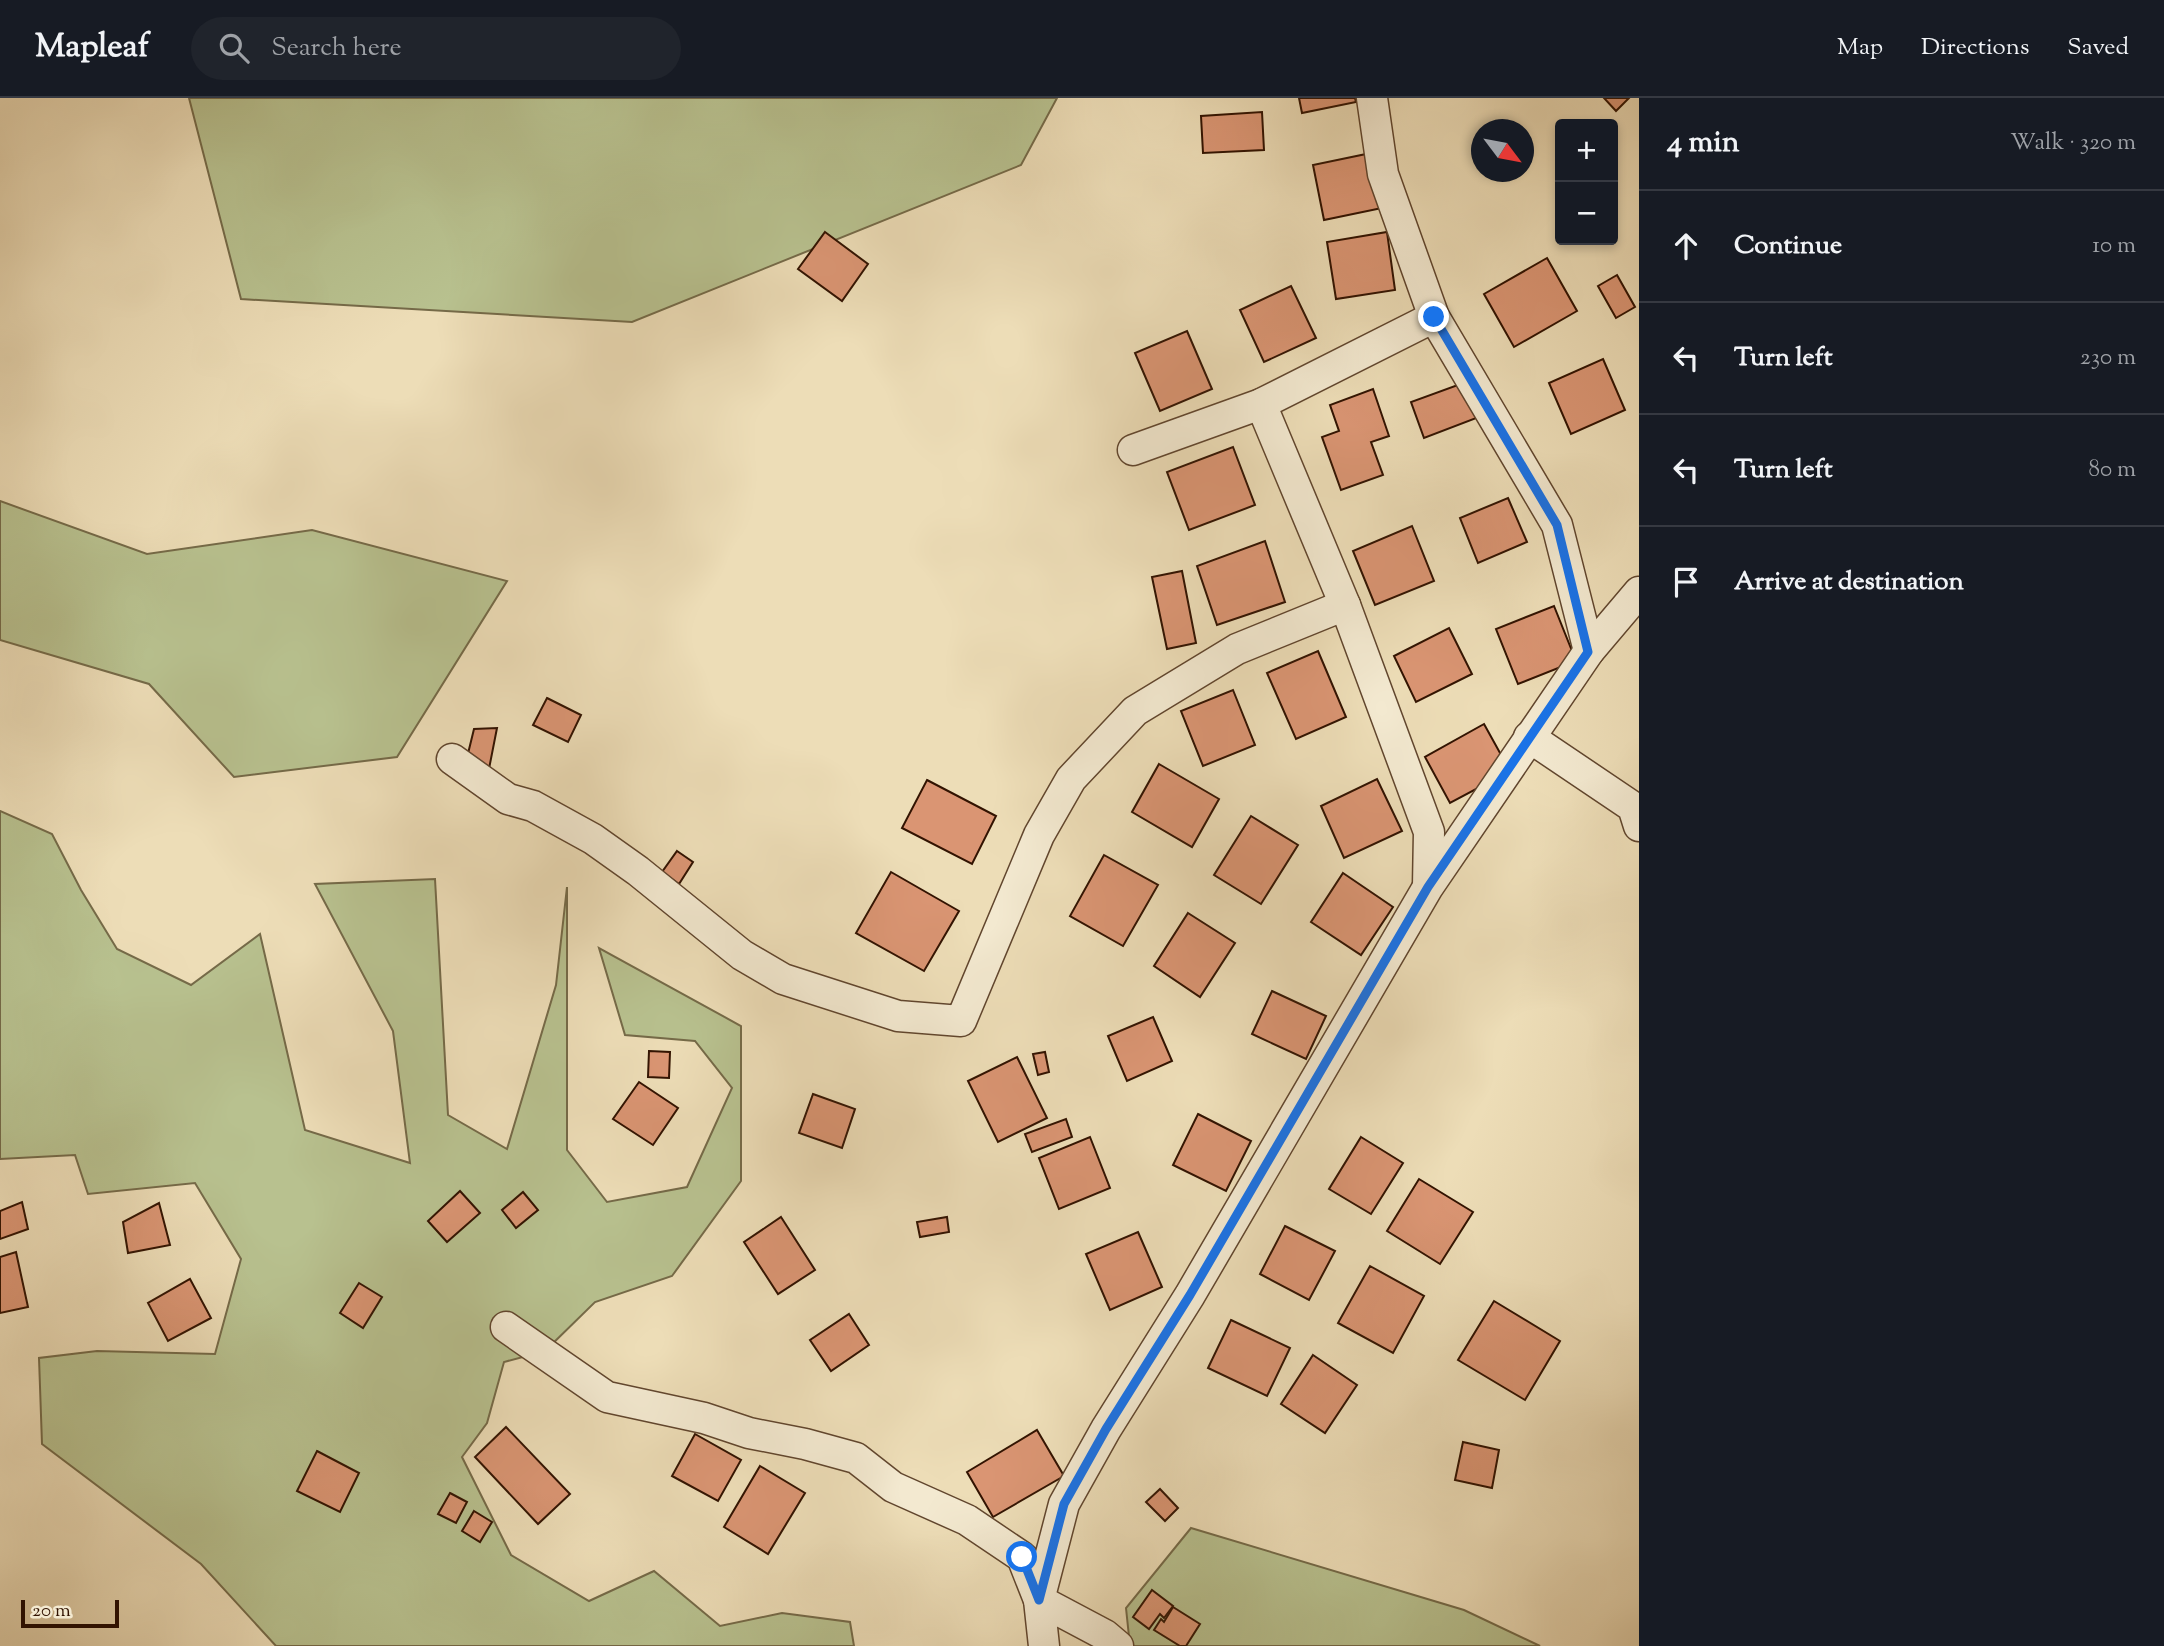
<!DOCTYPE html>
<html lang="en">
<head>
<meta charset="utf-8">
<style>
  body { margin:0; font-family:"Sorts Mill Goudy",serif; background:#20242c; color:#f1f3f6 }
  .controls { position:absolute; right:21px; top:21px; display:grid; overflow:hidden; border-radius:7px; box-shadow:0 4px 10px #0003 }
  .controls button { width:63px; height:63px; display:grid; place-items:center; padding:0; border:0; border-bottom:2px solid #363941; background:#171b24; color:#f1f3f6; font:35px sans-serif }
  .compass { position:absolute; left:1471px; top:21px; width:63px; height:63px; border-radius:50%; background:#171b24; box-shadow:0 4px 10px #0003; rotate:122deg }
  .scale { position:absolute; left:21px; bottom:18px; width:98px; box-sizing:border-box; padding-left:7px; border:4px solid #321301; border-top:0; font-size:19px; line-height:24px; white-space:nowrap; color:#321301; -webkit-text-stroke:5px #f3e9d0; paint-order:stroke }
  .stop { position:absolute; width:21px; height:21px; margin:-16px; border:5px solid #1a73e8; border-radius:50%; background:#fff }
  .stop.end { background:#1a73e8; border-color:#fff; box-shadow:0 2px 7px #0008 }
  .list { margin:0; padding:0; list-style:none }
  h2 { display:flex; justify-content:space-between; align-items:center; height:91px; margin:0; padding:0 28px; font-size:30px }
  h2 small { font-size:23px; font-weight:400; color:#9ea1a6 }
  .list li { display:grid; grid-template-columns:46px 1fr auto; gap:21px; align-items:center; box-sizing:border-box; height:112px; padding:0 28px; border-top:2px solid #363941 }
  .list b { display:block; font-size:26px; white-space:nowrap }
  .list em { font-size:23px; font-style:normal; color:#9ea1a6 }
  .icon { flex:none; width:38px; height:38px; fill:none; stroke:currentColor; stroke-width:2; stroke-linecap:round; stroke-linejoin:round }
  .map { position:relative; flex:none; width:1639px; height:1548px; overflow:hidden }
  header { display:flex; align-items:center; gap:42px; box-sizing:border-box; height:98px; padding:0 35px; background:#171b24; border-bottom:2px solid #363941 }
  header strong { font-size:33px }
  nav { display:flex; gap:38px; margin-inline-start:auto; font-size:24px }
  .search { width:490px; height:63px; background:#20242c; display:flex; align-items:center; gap:18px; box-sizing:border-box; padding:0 24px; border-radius:38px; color:#9ea1a6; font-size:26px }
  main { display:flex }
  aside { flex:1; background:#171b24 }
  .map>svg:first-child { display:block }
  .green { fill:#b8c18f; stroke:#756a48; stroke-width:2 }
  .building { fill:#da9573; stroke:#321301; stroke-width:2 }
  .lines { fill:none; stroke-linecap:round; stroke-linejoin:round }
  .street-casing { stroke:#61462e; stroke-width:33 }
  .street { stroke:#f3e9d0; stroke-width:30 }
  .route { stroke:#1a73e8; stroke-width:9 }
</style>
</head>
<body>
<header>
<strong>Mapleaf</strong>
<div class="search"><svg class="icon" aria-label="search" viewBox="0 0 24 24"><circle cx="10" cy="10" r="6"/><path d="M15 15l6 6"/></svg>Search here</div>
<nav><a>Map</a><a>Directions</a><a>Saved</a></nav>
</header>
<main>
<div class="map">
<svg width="1639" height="1548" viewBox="0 0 1639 1548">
  <rect width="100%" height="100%" fill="#edddb7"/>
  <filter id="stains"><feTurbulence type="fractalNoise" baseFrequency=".00286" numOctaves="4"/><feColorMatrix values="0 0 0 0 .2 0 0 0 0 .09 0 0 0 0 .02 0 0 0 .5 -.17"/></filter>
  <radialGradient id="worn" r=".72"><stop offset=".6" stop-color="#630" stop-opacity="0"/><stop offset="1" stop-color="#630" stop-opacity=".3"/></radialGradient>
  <g class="green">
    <polygon points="189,0 1057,0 1021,67 632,224 241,201"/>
    <polygon points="0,403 147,456 312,432 507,483 397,659 234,679 149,586 0,542"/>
    <polygon points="0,713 52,736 81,792 117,851 191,887 260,836 305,1032 410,1065 393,933 315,786 435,781 448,1017 507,1051 556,887 567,789 567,1052 607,1104 687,1089 732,990 695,943 625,937 599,850 741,928 741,1083 672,1178 595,1204 545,1253 504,1264 487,1325 462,1359 511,1457 589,1503 654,1473 720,1528 782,1515 850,1524 854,1548 276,1548 201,1466 42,1346 39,1260 97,1253 215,1256 241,1161 195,1085 88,1096 75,1057 0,1061"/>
    <polygon points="1191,1430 1464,1512 1540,1548 1130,1548 1126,1510"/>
  </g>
  <g class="building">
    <polygon points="1299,0 1355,0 1356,4 1302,15"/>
    <polygon points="1604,0 1629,0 1616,13"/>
    <polygon points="1262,14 1264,52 1203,55 1201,18"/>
    <polygon points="1371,55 1382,110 1324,122 1313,67"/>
    <polygon points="825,134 868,166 842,203 798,171"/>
    <polygon points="1387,134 1395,192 1336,201 1327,144"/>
    <polygon points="1547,160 1577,213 1514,249 1484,196"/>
    <polygon points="1617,177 1635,209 1616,220 1598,188"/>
    <polygon points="1291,188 1316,240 1264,264 1240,212"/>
    <polygon points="1187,233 1212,291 1160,313 1135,255"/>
    <polygon points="1603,261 1625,312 1571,336 1549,285"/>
    <polygon points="1466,284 1479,319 1424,340 1411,304"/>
    <polygon points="1373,291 1389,338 1371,344 1383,377 1341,392 1322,339 1339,333 1330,307"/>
    <polygon points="1233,349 1255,407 1189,432 1167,374"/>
    <polygon points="1508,400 1527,444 1478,465 1460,420"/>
    <polygon points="1412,428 1434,483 1375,507 1353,453"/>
    <polygon points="1265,443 1285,504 1217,527 1197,468"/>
    <polygon points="1182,473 1196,545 1167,551 1152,479"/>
    <polygon points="1554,508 1576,563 1518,586 1496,531"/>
    <polygon points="1449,530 1472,576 1416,604 1394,558"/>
    <polygon points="1318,553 1346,619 1296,641 1267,575"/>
    <polygon points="1233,592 1255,647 1203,668 1181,613"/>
    <polygon points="547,600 581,617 568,644 533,627"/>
    <polygon points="1484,626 1510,673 1450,705 1425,659"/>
    <polygon points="497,630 487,681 464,672 474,631"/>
    <polygon points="1159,666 1219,701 1192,749 1132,714"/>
    <polygon points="1377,681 1402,733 1344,760 1321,708"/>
    <polygon points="927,682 996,718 972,766 902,730"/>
    <polygon points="1251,718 1298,747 1261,806 1214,777"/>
    <polygon points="677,753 693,764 679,786 662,774"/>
    <polygon points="1104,757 1158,787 1123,848 1070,818"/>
    <polygon points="891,774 959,813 924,873 856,835"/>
    <polygon points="1343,775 1393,809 1361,857 1311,824"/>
    <polygon points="1188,815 1235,845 1200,899 1154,868"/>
    <polygon points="1272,893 1326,918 1306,961 1252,936"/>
    <polygon points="1153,919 1172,963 1127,983 1108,938"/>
    <polygon points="649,953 670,954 669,980 648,979"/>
    <polygon points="1045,954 1049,974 1038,977 1033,956"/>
    <polygon points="1017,959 1047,1020 998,1044 968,983"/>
    <polygon points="639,984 678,1010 653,1047 613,1021"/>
    <polygon points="813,996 855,1011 842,1050 799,1035"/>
    <polygon points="1198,1016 1251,1043 1226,1093 1173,1067"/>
    <polygon points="1066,1021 1072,1039 1032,1054 1025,1036"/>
    <polygon points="1090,1039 1110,1090 1059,1111 1039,1060"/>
    <polygon points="1361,1039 1403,1065 1371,1116 1329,1091"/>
    <polygon points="1419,1081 1473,1114 1440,1166 1387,1133"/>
    <polygon points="460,1093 480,1115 447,1144 428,1123"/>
    <polygon points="523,1094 538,1112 516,1130 502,1112"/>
    <polygon points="22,1104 28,1131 0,1141 0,1113"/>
    <polygon points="159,1105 170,1147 128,1155 123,1124"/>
    <polygon points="781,1119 815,1172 778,1196 744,1144"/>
    <polygon points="947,1119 949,1134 920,1139 917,1124"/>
    <polygon points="1285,1128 1335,1153 1309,1202 1260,1176"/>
    <polygon points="1138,1134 1162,1189 1110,1212 1086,1156"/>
    <polygon points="16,1154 28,1209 0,1215 0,1159"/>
    <polygon points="1370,1168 1424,1198 1393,1255 1338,1225"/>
    <polygon points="190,1181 211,1220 168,1243 148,1205"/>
    <polygon points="359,1185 382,1199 363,1230 340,1215"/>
    <polygon points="1494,1203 1560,1243 1525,1302 1458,1262"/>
    <polygon points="849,1216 869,1247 831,1273 810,1242"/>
    <polygon points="1231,1222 1290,1250 1267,1298 1208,1270"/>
    <polygon points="1313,1257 1357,1287 1325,1335 1281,1306"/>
    <polygon points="506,1329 570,1396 538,1426 475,1359"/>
    <polygon points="1037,1332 1064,1378 993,1419 967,1374"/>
    <polygon points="695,1336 741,1362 718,1403 672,1378"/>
    <polygon points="1463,1344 1499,1352 1492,1390 1455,1382"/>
    <polygon points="317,1353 359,1375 340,1414 297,1393"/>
    <polygon points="760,1368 805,1395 768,1456 724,1429"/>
    <polygon points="1160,1391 1178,1410 1165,1423 1146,1404"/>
    <polygon points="450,1395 467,1404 456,1425 438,1416"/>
    <polygon points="474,1413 492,1424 480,1444 462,1433"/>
    <polygon points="1152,1492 1173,1508 1164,1520 1160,1516 1149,1531 1133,1519"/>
    <polygon points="1173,1509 1200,1526 1186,1548 1180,1548 1154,1532 1161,1521 1164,1524"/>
  </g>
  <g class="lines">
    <g class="street-casing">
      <g id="street">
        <polyline points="1372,0 1383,76 1434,219 1557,427 1589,553"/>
        <polyline points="1261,306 1345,507 1429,734 1428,788"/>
        <polyline points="1133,352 1261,306 1434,219"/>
        <polyline points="1529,639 1633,709 1639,728"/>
        <polyline points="452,661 508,701 533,708 593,741 638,773 742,857 783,881 898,918 961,923 1039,737 1071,681 1135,613 1237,551 1345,507"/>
        <polyline points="506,1229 607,1299 704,1320 749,1335 805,1346 856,1360 893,1389 967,1422 1022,1459 1039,1502 1064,1406 1106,1331 1190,1197 1428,789 1589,553 1639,494"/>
        <polyline points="1044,1548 1039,1502 1105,1537 1118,1548"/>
      </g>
    </g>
    <use href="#street" class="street"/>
  </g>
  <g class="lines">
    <polyline class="route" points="1022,1459 1039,1502 1064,1406 1106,1331 1190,1197 1428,789 1588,554 1557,427 1434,219"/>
  </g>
  <rect width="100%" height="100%" filter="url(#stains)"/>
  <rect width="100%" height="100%" fill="url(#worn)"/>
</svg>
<div class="controls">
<button>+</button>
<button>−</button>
</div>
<svg class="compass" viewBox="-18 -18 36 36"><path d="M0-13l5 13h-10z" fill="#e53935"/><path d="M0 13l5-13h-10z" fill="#9ea1a6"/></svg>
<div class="scale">20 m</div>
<div class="stop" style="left:1022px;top:1459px"></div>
<div class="stop end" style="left:1434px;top:219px"></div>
</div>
<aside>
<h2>4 min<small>Walk · 320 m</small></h2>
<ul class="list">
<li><svg class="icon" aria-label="ahead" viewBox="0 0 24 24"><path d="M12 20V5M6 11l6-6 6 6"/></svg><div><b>Continue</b></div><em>10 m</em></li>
<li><svg class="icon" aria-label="left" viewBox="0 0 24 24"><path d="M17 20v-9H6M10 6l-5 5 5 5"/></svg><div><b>Turn left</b></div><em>230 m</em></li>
<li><svg class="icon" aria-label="left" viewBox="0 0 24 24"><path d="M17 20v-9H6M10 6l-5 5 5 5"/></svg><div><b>Turn left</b></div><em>80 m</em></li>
<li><svg class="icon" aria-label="arrive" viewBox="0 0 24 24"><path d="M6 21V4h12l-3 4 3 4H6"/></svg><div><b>Arrive at destination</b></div></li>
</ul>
</aside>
</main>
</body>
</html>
